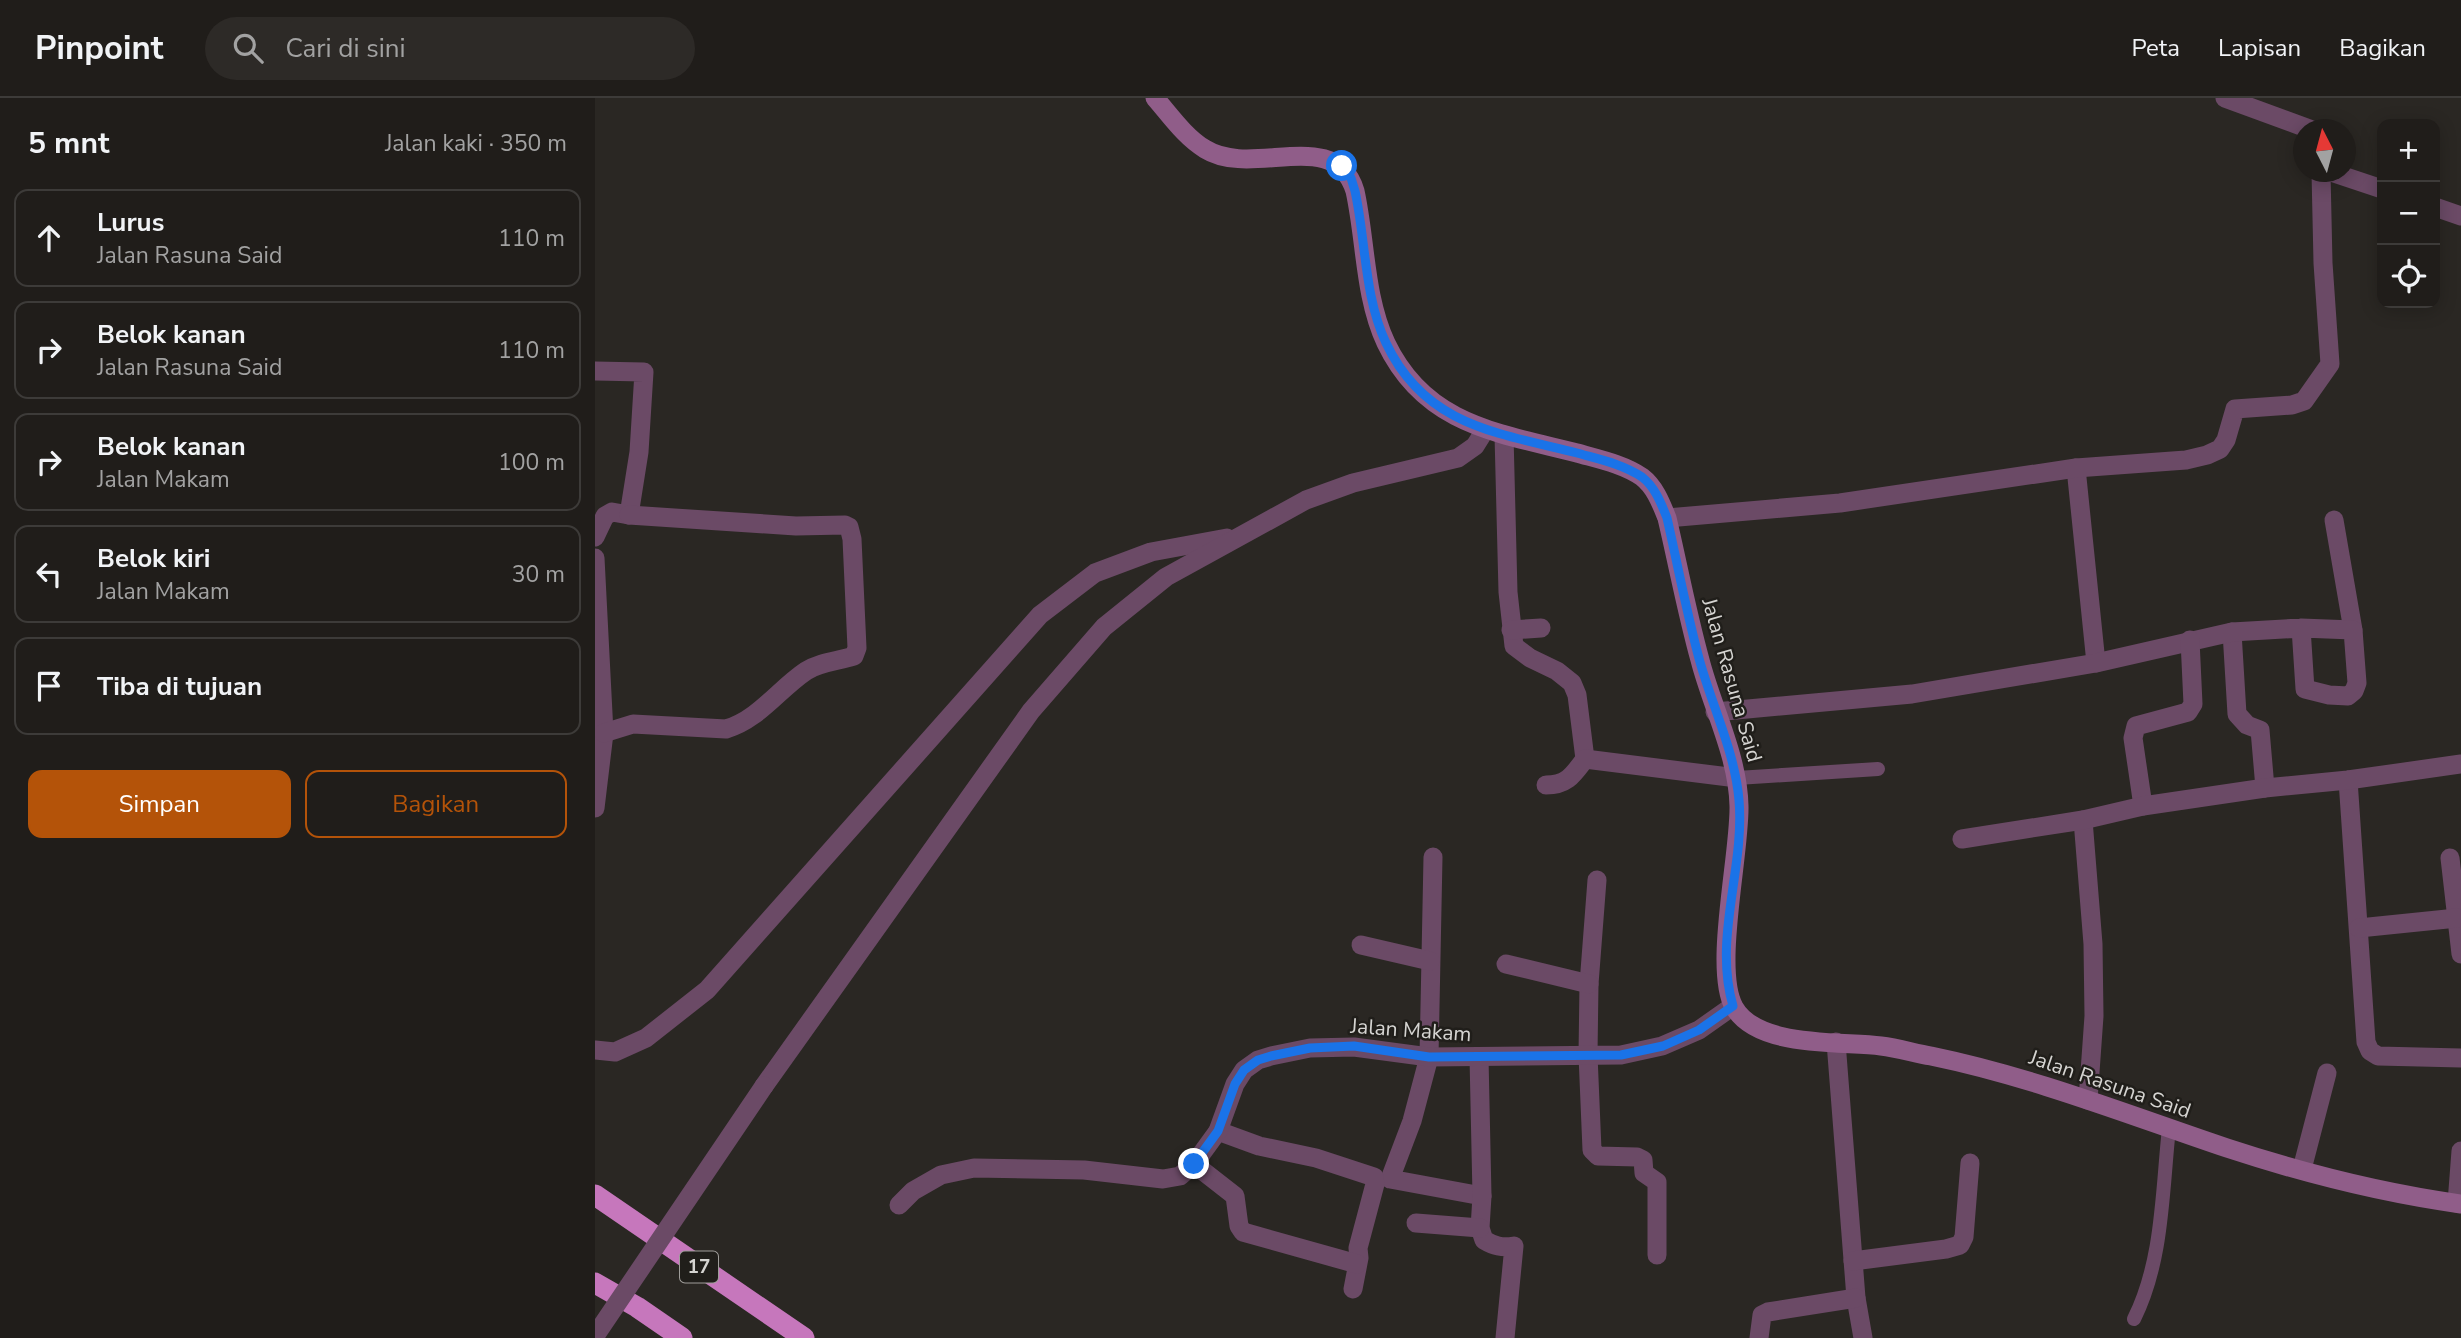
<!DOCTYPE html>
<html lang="id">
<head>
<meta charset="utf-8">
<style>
  body { margin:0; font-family:"Nunito Sans",sans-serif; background:#2d2a27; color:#f1f3f6 }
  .controls { position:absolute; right:21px; top:21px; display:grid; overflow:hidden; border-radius:14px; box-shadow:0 4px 18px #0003 }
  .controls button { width:63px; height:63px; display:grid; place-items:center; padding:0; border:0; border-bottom:2px solid #3d3b39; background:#201d1a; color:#f1f3f6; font:35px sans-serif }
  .compass { position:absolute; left:1698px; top:21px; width:63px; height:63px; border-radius:50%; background:#201d1a; box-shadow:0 4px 18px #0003; rotate:354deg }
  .stop { position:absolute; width:21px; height:21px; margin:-16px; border:5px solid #1a73e8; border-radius:50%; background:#fff }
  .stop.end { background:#1a73e8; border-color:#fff; box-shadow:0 2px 7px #0008 }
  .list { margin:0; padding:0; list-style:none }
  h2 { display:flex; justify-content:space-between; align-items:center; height:91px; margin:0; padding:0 28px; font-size:30px }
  h2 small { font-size:23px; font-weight:400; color:#a2a2a2 }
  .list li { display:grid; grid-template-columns:46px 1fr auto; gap:21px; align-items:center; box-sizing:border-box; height:98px; margin:0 14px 14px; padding:0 14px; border:2px solid #3d3b39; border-radius:14px }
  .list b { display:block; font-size:26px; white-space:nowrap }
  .list p { margin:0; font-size:23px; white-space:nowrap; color:#a2a2a2 }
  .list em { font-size:23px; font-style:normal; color:#a2a2a2 }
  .actions { display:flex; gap:14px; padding:21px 28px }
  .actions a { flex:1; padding:16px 0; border:2px solid #b45309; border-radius:14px; text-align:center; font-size:24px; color:#b45309 }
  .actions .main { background:#b45309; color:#fff }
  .icon { flex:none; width:38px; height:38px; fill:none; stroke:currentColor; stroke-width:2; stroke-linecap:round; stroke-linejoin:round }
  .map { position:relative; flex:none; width:1866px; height:1240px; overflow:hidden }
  header { display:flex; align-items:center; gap:42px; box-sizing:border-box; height:98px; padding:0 35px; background:#201d1a; border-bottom:2px solid #3d3b39 }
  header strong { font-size:33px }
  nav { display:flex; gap:38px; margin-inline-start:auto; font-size:24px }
  .search { width:490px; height:63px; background:#2d2a27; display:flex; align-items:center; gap:18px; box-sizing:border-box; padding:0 24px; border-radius:38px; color:#a2a2a2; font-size:26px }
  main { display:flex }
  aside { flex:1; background:#201d1a }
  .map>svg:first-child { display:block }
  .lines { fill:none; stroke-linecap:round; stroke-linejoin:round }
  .service { stroke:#6b4a66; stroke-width:14 }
  .minor { stroke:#6b4a66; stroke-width:19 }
  .secondary { stroke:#905d89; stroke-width:19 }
  .motorway { stroke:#c677bc; stroke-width:21 }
  .minor-bridge { stroke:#6b4a66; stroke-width:19 }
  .route { stroke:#1a73e8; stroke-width:9 }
  .labels { text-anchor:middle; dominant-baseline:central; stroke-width:5; stroke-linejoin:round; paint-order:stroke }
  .shield { fill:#201e1a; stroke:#9f9d9a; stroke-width:2 }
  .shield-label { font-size:19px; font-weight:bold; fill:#d5d4d1 }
  .street-label { font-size:21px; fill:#d5d4d1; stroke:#201e1a }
</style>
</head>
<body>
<header>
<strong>Pinpoint</strong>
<div class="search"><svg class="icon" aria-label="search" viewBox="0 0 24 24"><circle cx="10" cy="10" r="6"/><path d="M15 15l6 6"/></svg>Cari di sini</div>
<nav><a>Peta</a><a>Lapisan</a><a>Bagikan</a></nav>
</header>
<main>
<aside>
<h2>5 mnt<small>Jalan kaki · 350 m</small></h2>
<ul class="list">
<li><svg class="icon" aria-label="ahead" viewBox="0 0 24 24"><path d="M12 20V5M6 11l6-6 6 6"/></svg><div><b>Lurus</b><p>Jalan Rasuna Said</p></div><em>110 m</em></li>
<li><svg class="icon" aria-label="right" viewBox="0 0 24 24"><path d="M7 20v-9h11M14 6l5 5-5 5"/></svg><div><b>Belok kanan</b><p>Jalan Rasuna Said</p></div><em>110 m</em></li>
<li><svg class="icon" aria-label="right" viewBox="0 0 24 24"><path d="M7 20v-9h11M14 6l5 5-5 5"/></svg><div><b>Belok kanan</b><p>Jalan Makam</p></div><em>100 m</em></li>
<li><svg class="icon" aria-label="left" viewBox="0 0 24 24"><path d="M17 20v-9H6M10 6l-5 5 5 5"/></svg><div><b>Belok kiri</b><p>Jalan Makam</p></div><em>30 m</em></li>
<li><svg class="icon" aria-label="arrive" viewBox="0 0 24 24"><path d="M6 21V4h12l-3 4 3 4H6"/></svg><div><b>Tiba di tujuan</b></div></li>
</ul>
<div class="actions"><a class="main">Simpan</a><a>Bagikan</a></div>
</aside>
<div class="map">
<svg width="1866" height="1240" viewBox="0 0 1866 1240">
  <rect width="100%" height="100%" fill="#2a2723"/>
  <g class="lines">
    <g class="service">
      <polyline points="1142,680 1283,671"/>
      <path d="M1539 1221C1568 1163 1567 1094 1574 1030"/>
    </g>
    <g class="minor">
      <polyline points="1630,0 1717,32"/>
      <polyline points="1736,74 1787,91"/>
      <polyline points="1840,109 1866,118"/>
      <polyline points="0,273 49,274 44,354 34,417 17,414 10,418 0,439"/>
      <polyline points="909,337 913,494 919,548 935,560 962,573 977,585 982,597 990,661"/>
      <polyline points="1481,370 1501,565"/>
      <polyline points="1072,420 1245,405 1481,370 1591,362 1612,357 1625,351 1631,342 1640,311 1697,307 1709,303 1735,266 1728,165 1726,74"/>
      <polyline points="1739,422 1758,532"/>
      <polyline points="0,460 9,635 0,710"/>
      <polyline points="916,532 946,530"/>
      <polyline points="1637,534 1642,616 1652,627 1665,632 1670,690"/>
      <polyline points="1120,614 1317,596 1501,565 1637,534 1706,530 1758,532 1762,585 1759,593 1753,598 1734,597 1710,591 1706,530"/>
      <path d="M9 635 38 626 131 631C163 622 184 591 211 573 225 564 244 563 259 558L262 550 257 441 254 429 250 427 201 428 34 417"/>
      <polyline points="1753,682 1771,944 1775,953 1783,958 1866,960"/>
      <path d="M951 687C972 687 978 677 990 661L1142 680"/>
      <polyline points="1548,708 1538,640 1541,628 1593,614 1598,606 1595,542"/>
      <polyline points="1488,722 1498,846 1499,918 1493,1002"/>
      <polyline points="1367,741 1488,722 1548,708 1670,690 1753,682 1866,666"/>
      <polyline points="838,759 834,959 817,1023 795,1081 887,1098"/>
      <polyline points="1855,760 1866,856"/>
      <polyline points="1002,782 994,886 993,957 997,1052 1003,1058 1042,1059 1048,1062 1049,1075 1062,1084 1062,1157"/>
      <polyline points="1764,830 1862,820"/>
      <polyline points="766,847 835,863"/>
      <polyline points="911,866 994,886"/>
      <polyline points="1241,944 1261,1200 1268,1240"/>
      <polyline points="0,952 20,954 51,940 112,892 445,517 500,475 556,454 632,440"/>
      <path d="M884 959 887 1098 885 1130 889 1142C899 1148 907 1150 919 1148L910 1240"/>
      <polyline points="169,988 436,613 509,529 571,479 711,402 758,385 863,360 880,348 890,332"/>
      <polyline points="623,1033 664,1048 721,1060 779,1079 780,1086 763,1150 764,1160 758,1191"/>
      <polyline points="599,1066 640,1098 644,1128 648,1134 762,1166"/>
      <polyline points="1707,1071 1732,975"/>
      <polyline points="1862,1105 1866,1053"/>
      <polyline points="304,1107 318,1093 346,1077 379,1070 489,1072 568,1081 585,1078 599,1066 623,1033 640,986 649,972 663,962 676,958 715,950 759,949 834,959 1026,957 1067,948 1104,932 1138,908"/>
      <polyline points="821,1125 885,1130"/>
      <polyline points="1258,1163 1351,1151 1365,1147 1369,1139 1375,1065"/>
      <polyline points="1164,1240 1167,1217 1173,1214 1261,1200"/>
    </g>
    <path class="secondary" d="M560 0C575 17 590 39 610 51 658 81 740 27 760 93 771 143 769 198 791 245 830 327 903 335 982 355 1003 361 1028 366 1047 379 1060 389 1066 405 1072 420 1083 467 1092 515 1105 562 1117 609 1143 658 1144 708 1145 756 1118 871 1139 909 1162 950 1245 943 1286 948 1303 950 1319 955 1336 958 1438 979 1534 1017 1632 1050 1708 1075 1787 1095 1866 1106"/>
    <g class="motorway">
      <polyline points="0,1097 209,1240"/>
      <polyline points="0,1185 42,1209 87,1240"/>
    </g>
    <polyline class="minor-bridge" points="0,1238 169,988"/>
  </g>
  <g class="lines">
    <path class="route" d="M599 1066 623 1033 640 986 649 972 663 962 676 958 715 950 759 948 834 959 1026 957 1068 948 1104 932 1138 908C1118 840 1150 770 1144 702 1140 655 1118 610 1105 564 1092 517 1083 468 1072 420 1066 405 1060 389 1047 379 1028 366 1003 361 982 355 903 335 830 328 791 245 769 198 771 143 760 93L756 80 747 68"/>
  </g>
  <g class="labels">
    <rect class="shield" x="85" y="1153.5" width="38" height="31" rx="5"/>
    <g class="shield-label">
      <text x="104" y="1169">17</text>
    </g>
    <g class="street-label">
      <text transform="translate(1137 582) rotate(74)">Jalan Rasuna Said</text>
      <text transform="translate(816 932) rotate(4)">Jalan Makam</text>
      <text transform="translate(1515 986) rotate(19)">Jalan Rasuna Said</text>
    </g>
  </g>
</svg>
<div class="controls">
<button>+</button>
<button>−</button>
<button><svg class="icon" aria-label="locate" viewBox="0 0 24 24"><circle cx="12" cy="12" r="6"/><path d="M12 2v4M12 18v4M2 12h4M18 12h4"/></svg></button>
</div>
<svg class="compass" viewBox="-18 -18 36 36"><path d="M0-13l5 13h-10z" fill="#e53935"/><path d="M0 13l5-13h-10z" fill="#a2a2a2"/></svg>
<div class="stop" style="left:747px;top:68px"></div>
<div class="stop end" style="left:599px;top:1066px"></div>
</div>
</main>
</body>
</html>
